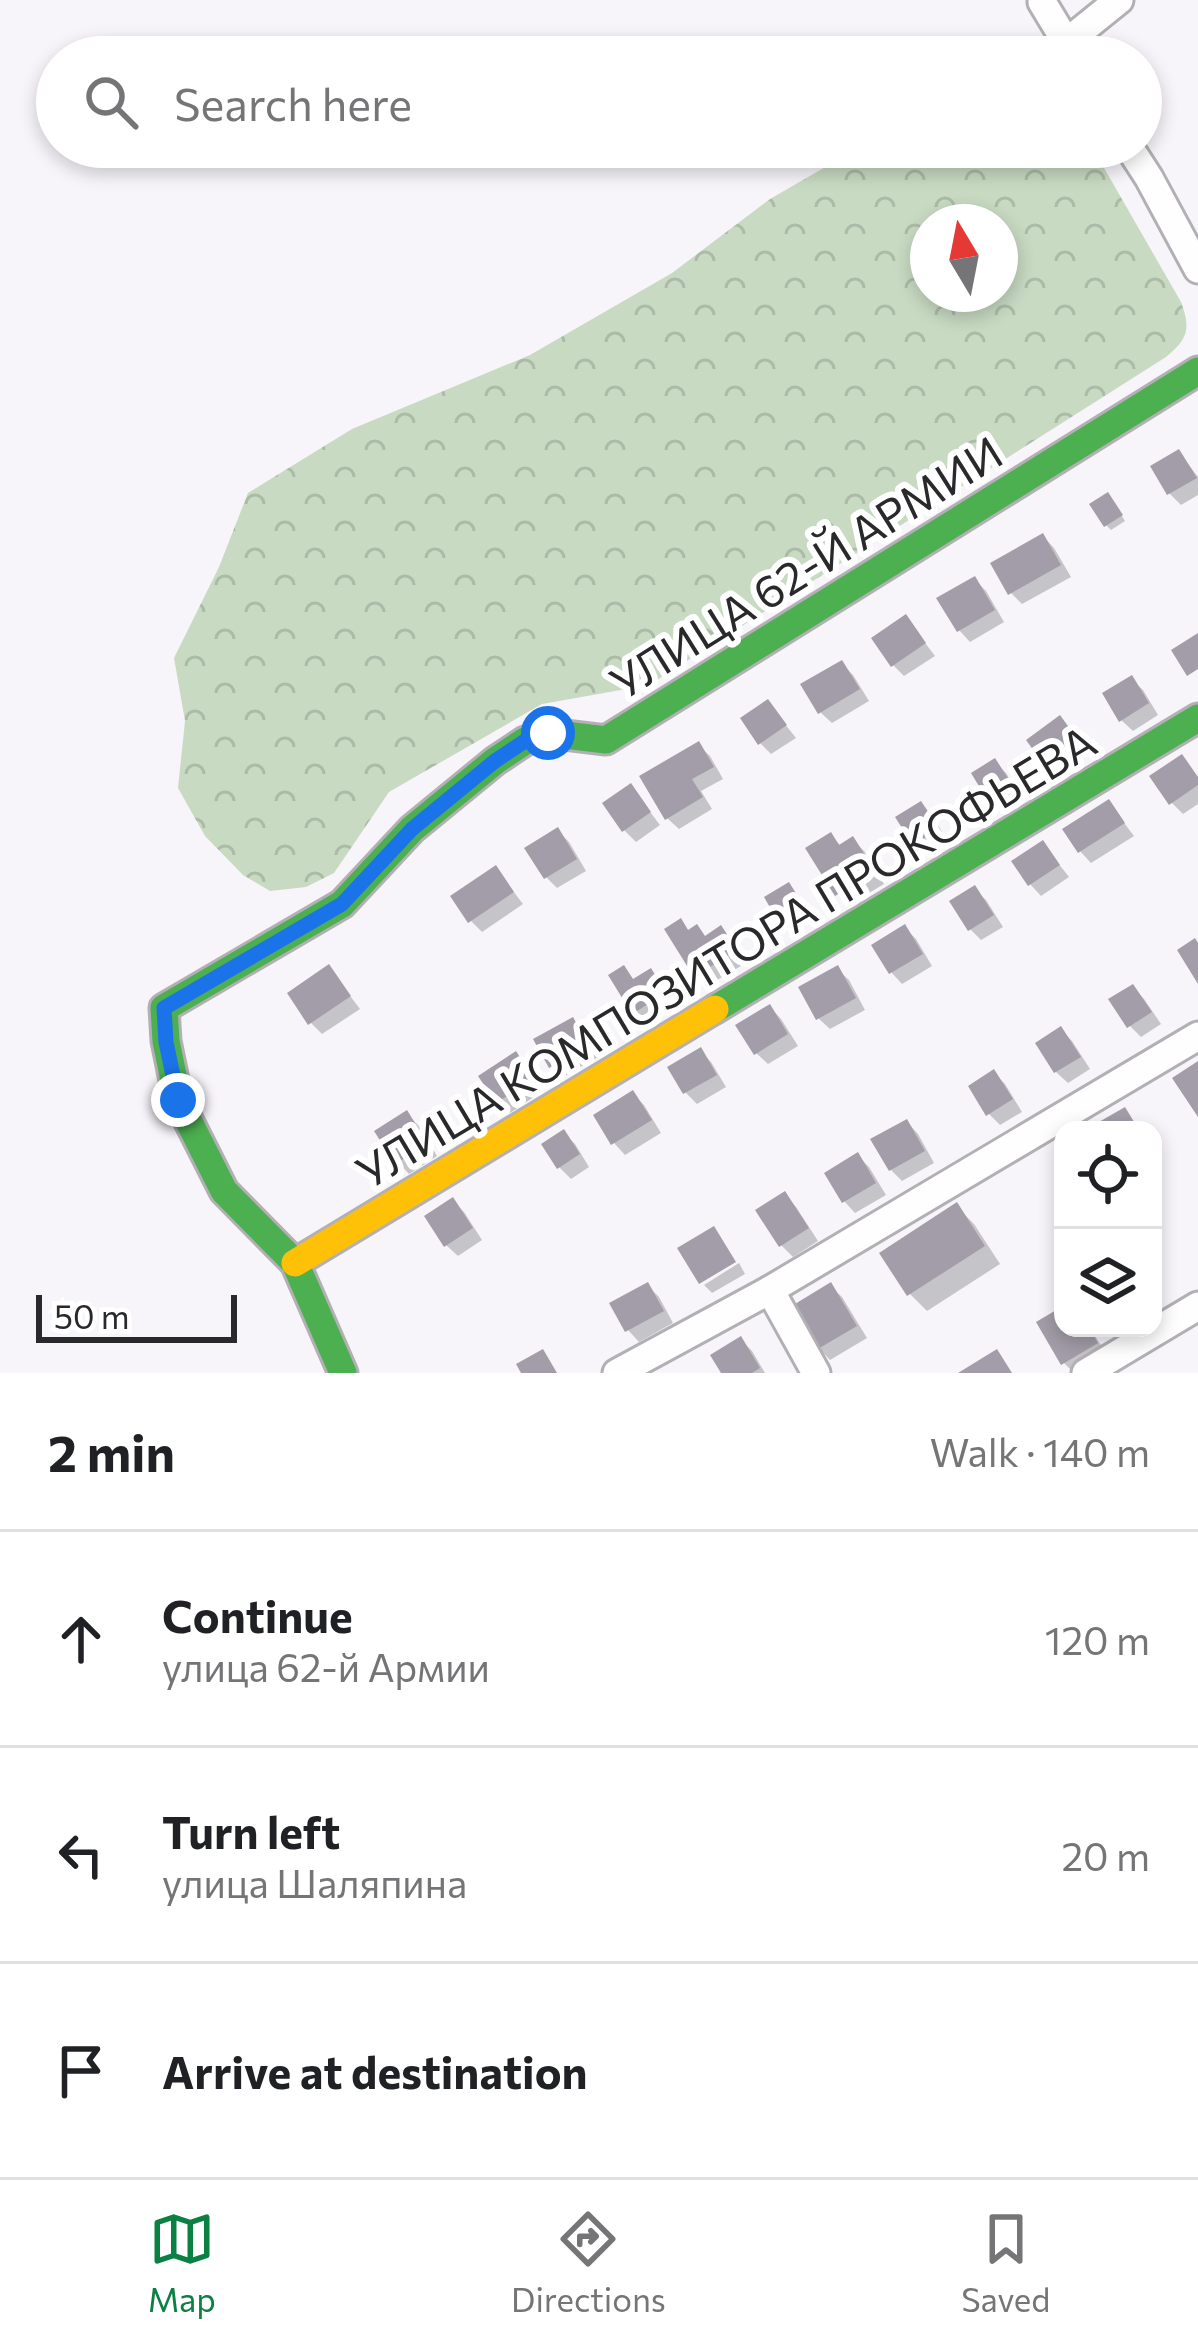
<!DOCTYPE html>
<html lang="en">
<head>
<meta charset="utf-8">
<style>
  body { margin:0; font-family:Commissioner,sans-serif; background:#f2f2f2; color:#202124 }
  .controls { position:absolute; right:36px; bottom:36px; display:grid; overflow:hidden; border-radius:24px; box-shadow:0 6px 18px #0003 }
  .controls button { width:108px; height:108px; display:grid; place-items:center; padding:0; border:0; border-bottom:3px solid #e0e0e0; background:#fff; color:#202124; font:60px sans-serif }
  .compass { position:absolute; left:910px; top:204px; width:108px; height:108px; border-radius:50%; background:#fff; box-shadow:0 6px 18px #0003; rotate:350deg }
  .scale { position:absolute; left:36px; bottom:30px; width:201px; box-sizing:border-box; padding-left:12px; border:6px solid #29282a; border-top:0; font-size:33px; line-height:42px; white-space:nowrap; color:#29282a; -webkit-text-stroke:9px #fff; paint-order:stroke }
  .stop { position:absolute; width:36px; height:36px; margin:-27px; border:9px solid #1a73e8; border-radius:50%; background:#fff }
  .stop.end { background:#1a73e8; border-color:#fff; box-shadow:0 3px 12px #0008 }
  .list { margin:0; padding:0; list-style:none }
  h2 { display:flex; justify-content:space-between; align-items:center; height:156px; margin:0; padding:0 48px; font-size:51px }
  h2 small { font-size:39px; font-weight:400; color:#757577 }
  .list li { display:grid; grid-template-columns:78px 1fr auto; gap:36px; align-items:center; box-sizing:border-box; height:216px; padding:0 48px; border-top:3px solid #e0e0e0 }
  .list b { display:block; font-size:45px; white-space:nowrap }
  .list p { margin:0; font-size:39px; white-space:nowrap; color:#757577 }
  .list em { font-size:39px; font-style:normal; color:#757577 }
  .icon { flex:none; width:66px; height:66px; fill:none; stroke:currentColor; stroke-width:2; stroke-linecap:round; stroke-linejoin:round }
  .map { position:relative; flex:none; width:1198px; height:1373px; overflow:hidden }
  .search { position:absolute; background:#fff; box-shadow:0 6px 18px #0003; left:36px; right:36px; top:36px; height:132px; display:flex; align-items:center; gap:30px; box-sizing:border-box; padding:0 42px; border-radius:66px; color:#757577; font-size:45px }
  .sheet { height:804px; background:#fff }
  nav { display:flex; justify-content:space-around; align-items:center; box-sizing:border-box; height:168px; border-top:3px solid #e0e0e0; background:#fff; font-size:33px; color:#757577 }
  nav a { display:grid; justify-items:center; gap:6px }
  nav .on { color:#0b8043 }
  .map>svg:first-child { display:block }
  .forest { fill:url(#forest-crowns); fill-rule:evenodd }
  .shadow { fill:#0003 }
  .building { fill:#a29da8 }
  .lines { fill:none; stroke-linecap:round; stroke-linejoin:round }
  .street-casing { stroke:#b2b0b4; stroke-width:33 }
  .fast-casing { stroke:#b2b0b4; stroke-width:33 }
  .slow-casing { stroke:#b2b0b4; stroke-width:33 }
  .street { stroke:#fefefe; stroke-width:27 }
  .fast { stroke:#4caf50; stroke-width:27 }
  .slow { stroke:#ffc107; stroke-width:27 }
  .route { stroke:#1a73e8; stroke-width:15 }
  .labels { text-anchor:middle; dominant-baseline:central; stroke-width:12; stroke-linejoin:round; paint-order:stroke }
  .street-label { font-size:45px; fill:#29282a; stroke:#fff }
</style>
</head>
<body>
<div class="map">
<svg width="1198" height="1373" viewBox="0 0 1198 1373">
  <defs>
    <pattern id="forest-crowns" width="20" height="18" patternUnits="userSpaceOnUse" patternTransform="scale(3)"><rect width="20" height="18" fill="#c8dac2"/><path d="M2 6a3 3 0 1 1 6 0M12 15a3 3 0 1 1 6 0" fill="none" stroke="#acbba7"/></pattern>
  </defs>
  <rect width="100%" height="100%" fill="#f7f5fa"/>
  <path class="forest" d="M860 147H1092L1181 302C1191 329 1188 339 1166 357L649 685 542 704 389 792 334 873 306 887 270 891 243 875 205 836 178 788 185 721 174 658 219 567 248 493 352 429 530 355 672 273 770 199ZM928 222H1000V294H928Z"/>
  <g class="shadow">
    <polygon points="1179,452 1198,477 1198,495 1181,505 1170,494 1154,467"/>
    <polygon points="1112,500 1125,521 1111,530 1106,525"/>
    <polygon points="1043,536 1054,548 1071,577 1022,604 1011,593"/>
    <polygon points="974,579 986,591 1004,622 970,642 959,630"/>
    <polygon points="906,618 935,656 904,676 893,665"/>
    <polygon points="841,663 853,675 869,701 832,723 820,712"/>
    <polygon points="1131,679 1143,690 1158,715 1133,731 1121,720"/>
    <polygon points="768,703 796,738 771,754 760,743"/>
    <polygon points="1060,719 1087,753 1057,774 1046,763"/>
    <polygon points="698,745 710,756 723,779 701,791 712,809 679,829 667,818"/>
    <polygon points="1181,758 1198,777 1198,804 1183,814 1172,803"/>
    <polygon points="995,762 1006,773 1022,799 1002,811 991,800 975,774"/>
    <polygon points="631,787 660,825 636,842 624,830"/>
    <polygon points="1109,803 1134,836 1091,863 1080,851"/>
    <polygon points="921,804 932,816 948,841 926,855 915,843"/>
    <polygon points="558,831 569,842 586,871 557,888 546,877"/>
    <polygon points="831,836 842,847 853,840 864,851 884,884 849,905 838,894"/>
    <polygon points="1043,844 1069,877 1041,896 1030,884"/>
    <polygon points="496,869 523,904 482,932 471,921"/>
    <polygon points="789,886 800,897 814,920 793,932 782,921"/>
    <polygon points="974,889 986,900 1003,927 981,940 970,929"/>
    <polygon points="681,922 690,932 707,938 721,929 732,941 746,963 707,986 696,975"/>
    <polygon points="905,928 916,939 932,966 902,984 891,972"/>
    <polygon points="329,968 360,1009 322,1034 311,1023"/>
    <polygon points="624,969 635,981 650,972 662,983 675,1005 646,1023 634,1012"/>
    <polygon points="837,969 849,980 865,1010 830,1029 818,1018"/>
    <polygon points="1132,987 1144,999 1161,1024 1141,1037 1130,1026"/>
    <polygon points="770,1007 781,1019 798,1046 768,1064 756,1053"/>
    <polygon points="572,1021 584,1032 598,1057 563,1077 551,1066"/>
    <polygon points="1061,1030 1072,1041 1090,1069 1068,1083 1056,1072 1039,1043"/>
    <polygon points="700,1051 711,1062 726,1087 697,1104 686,1093 671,1068"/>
    <polygon points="516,1055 527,1066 543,1091 510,1113 498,1101"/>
    <polygon points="994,1073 1005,1084 1022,1112 1000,1125 989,1114"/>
    <polygon points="633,1094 644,1105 661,1133 625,1155 614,1143 597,1115"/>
    <polygon points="406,1114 418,1125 437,1156 409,1174 398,1162 378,1132"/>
    <polygon points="907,1122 918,1134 934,1163 902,1181 891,1170"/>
    <polygon points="564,1133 575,1144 589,1167 571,1179 559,1167"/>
    <polygon points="858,1156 869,1167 886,1195 855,1213 844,1201"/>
    <polygon points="784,1195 796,1207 818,1241 793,1257 781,1245"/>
    <polygon points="453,1201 464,1212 482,1240 458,1256 446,1245"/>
    <polygon points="956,1206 974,1224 1000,1264 927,1311 910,1294"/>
    <polygon points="739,1263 745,1274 712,1293 704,1285"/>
    <polygon points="648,1286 659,1297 673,1323 639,1342 628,1330"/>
    <polygon points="830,1286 842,1297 867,1338 830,1360 819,1348"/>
    <polygon points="1063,1309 1063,1328 1090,1328 1107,1355 1074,1373 1064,1363 1040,1323"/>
    <polygon points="741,1340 752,1351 765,1373 725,1373"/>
  </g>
  <g class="building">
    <polygon points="1179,449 1197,478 1167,495 1150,466"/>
    <polygon points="1108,492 1123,515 1104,527 1089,504"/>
    <polygon points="1043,533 1061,565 1008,595 990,563"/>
    <polygon points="975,576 995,610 957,632 936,598"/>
    <polygon points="906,614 926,643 891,667 871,638"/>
    <polygon points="1198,633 1198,669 1187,676 1171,650"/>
    <polygon points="842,660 860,689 818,714 800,684"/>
    <polygon points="1132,675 1149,703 1119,722 1102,693"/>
    <polygon points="768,699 787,725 758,745 740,718"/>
    <polygon points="1060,715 1078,740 1044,765 1026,740"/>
    <polygon points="699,741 714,767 692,779 703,797 665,820 639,776"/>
    <polygon points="1182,754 1198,777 1198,785 1169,805 1149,776"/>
    <polygon points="995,758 1013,786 988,801 971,773"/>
    <polygon points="631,783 651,812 622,832 602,803"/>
    <polygon points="1109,799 1125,823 1078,853 1062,829"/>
    <polygon points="921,801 939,828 913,845 895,817"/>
    <polygon points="558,827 577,859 544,879 524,848"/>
    <polygon points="831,832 839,845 853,836 875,871 835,896 805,848"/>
    <polygon points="1043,840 1060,865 1028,886 1011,861"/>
    <polygon points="496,865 514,892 468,923 450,896"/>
    <polygon points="789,882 805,908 779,923 764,897"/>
    <polygon points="975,885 994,915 968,931 949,901"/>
    <polygon points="681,918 688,930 697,924 705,936 721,925 737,950 694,977 664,929"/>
    <polygon points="905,924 923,954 889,974 871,945"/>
    <polygon points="1195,938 1198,943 1198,984 1177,950"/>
    <polygon points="329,964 351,996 308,1025 287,993"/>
    <polygon points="624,965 633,979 651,968 666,993 632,1014 608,975"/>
    <polygon points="838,965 856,998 816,1020 798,987"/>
    <polygon points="1133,984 1152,1012 1127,1028 1108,999"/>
    <polygon points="770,1004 788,1034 754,1055 735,1025"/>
    <polygon points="573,1017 588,1045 549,1068 533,1039"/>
    <polygon points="1061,1026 1081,1057 1054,1073 1035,1043"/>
    <polygon points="701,1047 717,1075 683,1094 667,1067"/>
    <polygon points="516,1051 534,1079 496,1103 478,1076"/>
    <polygon points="1198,1061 1198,1117 1172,1078"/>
    <polygon points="994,1069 1013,1099 986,1116 968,1086"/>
    <polygon points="633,1090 652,1120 611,1145 593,1115"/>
    <polygon points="1125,1107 1139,1130 1085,1130"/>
    <polygon points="407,1110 428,1144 395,1164 374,1131"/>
    <polygon points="907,1119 925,1151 889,1171 870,1139"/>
    <polygon points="564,1129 580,1154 557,1169 541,1144"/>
    <polygon points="858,1152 876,1183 842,1203 824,1173"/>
    <polygon points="785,1191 809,1228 779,1247 755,1210"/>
    <polygon points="453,1197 473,1228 444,1247 424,1216"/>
    <polygon points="957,1202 985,1246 907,1296 879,1253"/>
    <polygon points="714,1226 736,1262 699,1284 677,1248"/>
    <polygon points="648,1282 664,1311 625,1332 609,1303"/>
    <polygon points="831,1282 857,1326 816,1350 790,1307"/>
    <polygon points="1063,1306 1063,1328 1089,1328 1098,1343 1061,1365 1036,1322"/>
    <polygon points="741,1336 760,1368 752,1373 721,1373 710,1355"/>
    <polygon points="543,1349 557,1373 521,1373 516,1364"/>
    <polygon points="997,1349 1012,1373 958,1373"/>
  </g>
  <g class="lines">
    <g class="street-casing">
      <g id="street">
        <polyline points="1042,2 1074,55"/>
        <polyline points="1067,42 1119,0"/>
        <polyline points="1129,147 1149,178 1198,269"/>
        <polyline points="770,1290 816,1373"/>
        <polyline points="617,1373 770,1290 1198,1036"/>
        <polyline points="1086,1373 1198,1306"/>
      </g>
    </g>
    <g class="fast-casing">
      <g id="fast">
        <polyline points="715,1009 1198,718"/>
        <polyline points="343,1373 295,1263 224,1191 178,1100 166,1041 164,1008 342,904 412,829 495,761 525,741 548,733 606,740 1198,371"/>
      </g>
    </g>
    <g class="slow-casing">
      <polyline id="slow" points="295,1263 715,1009"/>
    </g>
    <use href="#street" class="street"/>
    <use href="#fast" class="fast"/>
    <use href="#slow" class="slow"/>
  </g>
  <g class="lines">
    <polyline class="route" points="178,1100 166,1042 164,1008 342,904 412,829 495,761 525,741 548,733"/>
  </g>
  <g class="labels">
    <g class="street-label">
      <text transform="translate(805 566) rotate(-32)">УЛИЦА 62-Й АРМИИ</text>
      <text transform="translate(725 955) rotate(-31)">УЛИЦА КОМПОЗИТОРА ПРОКОФЬЕВА</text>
    </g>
  </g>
</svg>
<div class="controls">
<button><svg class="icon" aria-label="locate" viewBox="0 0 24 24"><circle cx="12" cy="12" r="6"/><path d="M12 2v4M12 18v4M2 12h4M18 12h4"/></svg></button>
<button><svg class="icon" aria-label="layers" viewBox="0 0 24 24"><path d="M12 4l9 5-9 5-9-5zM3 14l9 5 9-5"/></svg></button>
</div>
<svg class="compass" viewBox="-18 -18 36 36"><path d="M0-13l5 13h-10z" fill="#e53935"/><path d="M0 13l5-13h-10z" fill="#757577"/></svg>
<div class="scale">50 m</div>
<div class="stop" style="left:548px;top:733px"></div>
<div class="stop end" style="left:178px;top:1100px"></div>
<div class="search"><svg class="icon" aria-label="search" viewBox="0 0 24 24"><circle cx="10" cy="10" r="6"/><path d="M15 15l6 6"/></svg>Search here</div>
</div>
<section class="sheet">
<h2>2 min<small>Walk · 140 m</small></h2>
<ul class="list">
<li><svg class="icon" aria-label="ahead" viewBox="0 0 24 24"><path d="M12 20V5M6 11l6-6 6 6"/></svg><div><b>Continue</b><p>улица 62-й Армии</p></div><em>120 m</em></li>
<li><svg class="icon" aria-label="left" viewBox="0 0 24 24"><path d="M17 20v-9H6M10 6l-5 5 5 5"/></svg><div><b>Turn left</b><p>улица Шаляпина</p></div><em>20 m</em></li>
<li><svg class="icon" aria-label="arrive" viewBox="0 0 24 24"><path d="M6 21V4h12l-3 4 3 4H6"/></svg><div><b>Arrive at destination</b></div></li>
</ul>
</section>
<nav>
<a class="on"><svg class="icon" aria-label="map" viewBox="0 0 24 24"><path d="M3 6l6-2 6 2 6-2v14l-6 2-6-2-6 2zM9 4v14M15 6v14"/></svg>Map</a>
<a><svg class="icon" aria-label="directions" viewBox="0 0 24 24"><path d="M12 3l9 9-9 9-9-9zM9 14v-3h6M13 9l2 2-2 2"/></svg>Directions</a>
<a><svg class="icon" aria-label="saved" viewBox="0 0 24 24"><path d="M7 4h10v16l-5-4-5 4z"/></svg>Saved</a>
</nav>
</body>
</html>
